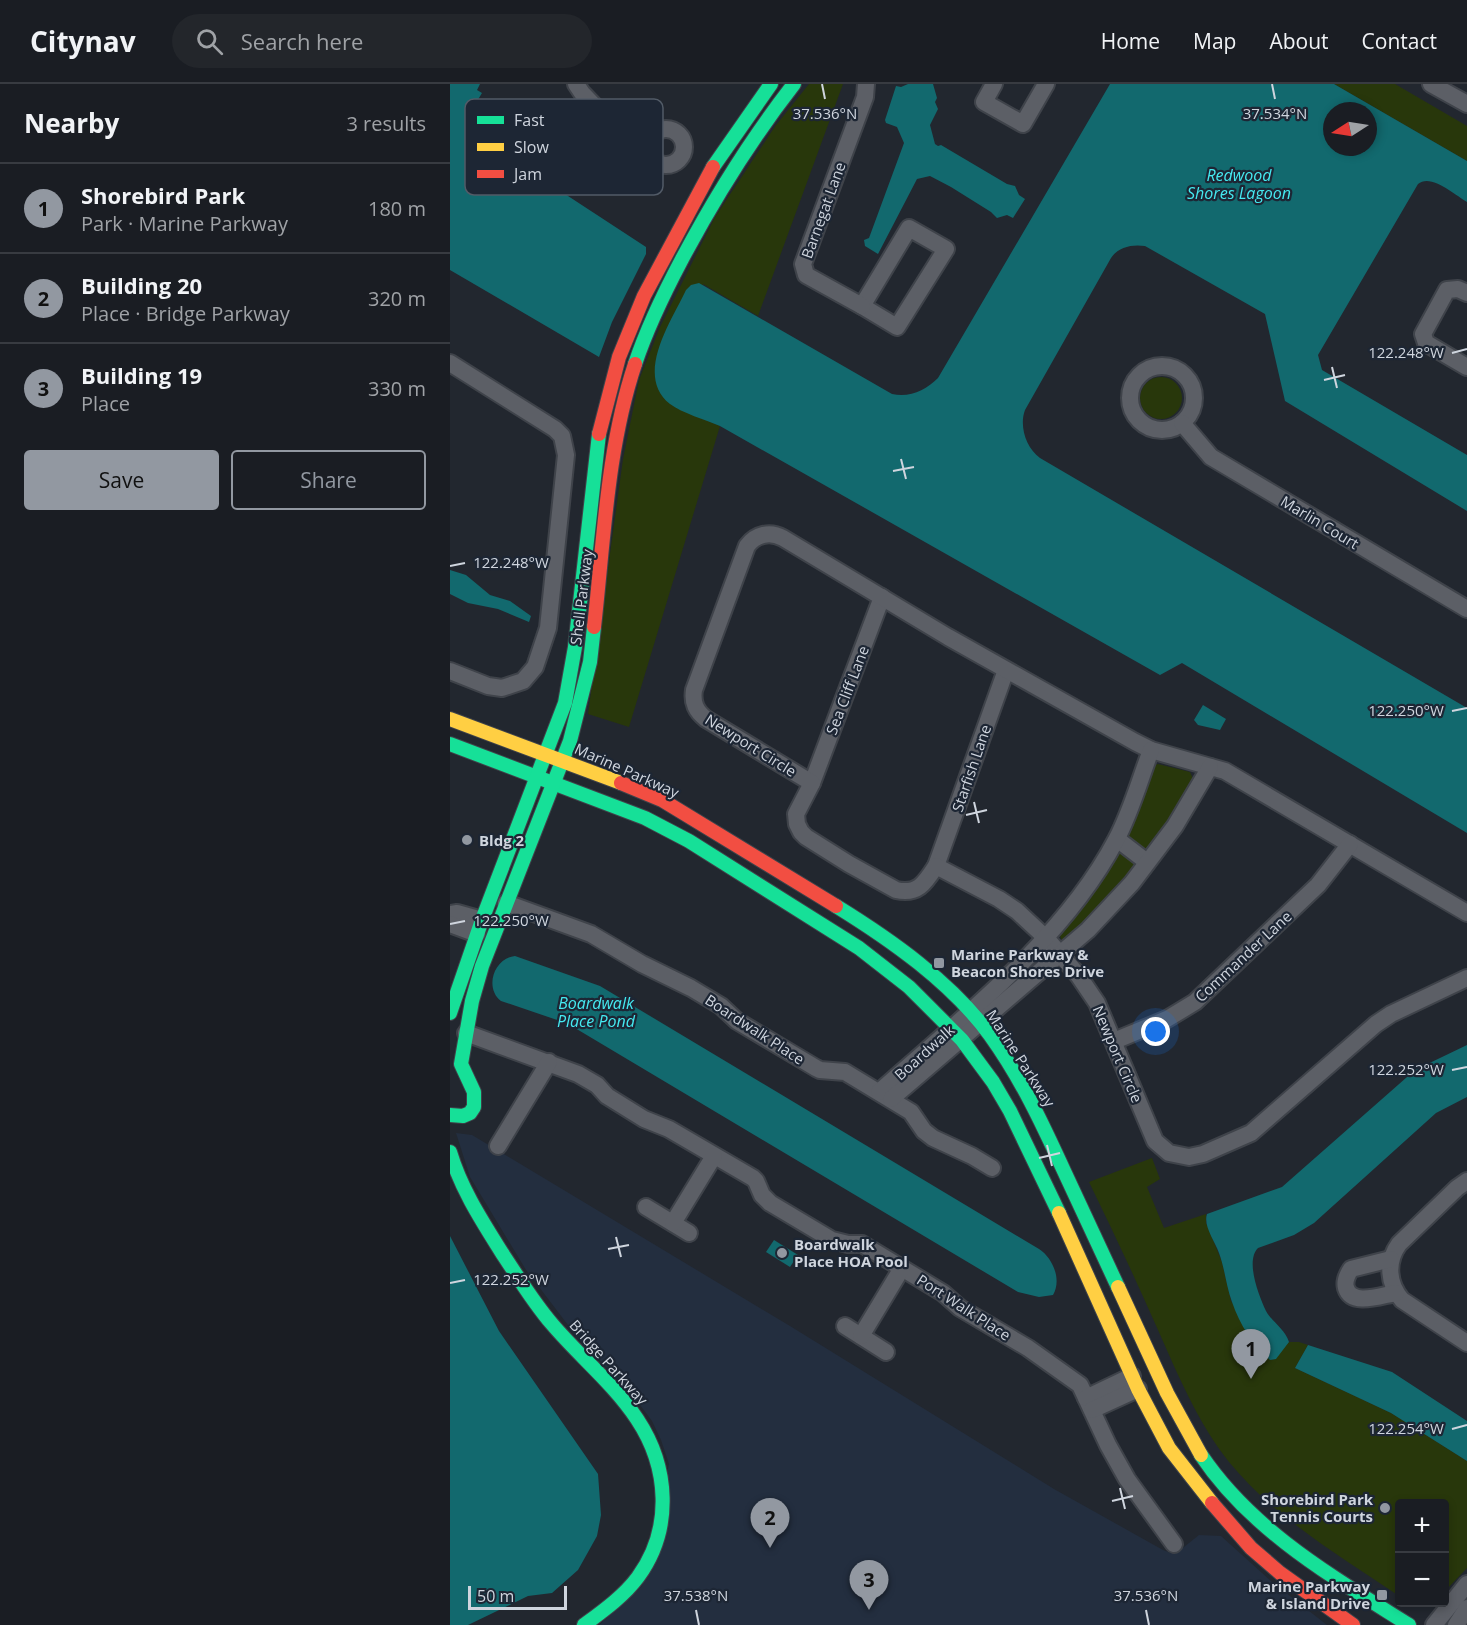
<!DOCTYPE html>
<html lang="en">
<head>
<meta charset="utf-8">
<style>
  body { margin:0; font-family:"Open Sans",sans-serif; background:#23262b; color:#f1f3f6 }
  .controls { position:absolute; right:18px; bottom:18px; display:grid; overflow:hidden; border-radius:6px; box-shadow:0 3px 9px #0003 }
  .controls button { width:54px; height:54px; display:grid; place-items:center; padding:0; border:0; border-bottom:2px solid #383b41; background:#1a1d23; color:#f1f3f6; font:30px sans-serif }
  .compass { position:absolute; left:873px; top:18px; width:54px; height:54px; border-radius:50%; background:#1a1d23; box-shadow:0 3px 9px #0003; rotate:258deg }
  .scale { position:absolute; left:18px; bottom:15px; width:99px; box-sizing:border-box; padding-left:6px; border:3px solid #cfd5de; border-top:0; font-size:16px; line-height:21px; white-space:nowrap; color:#cfd5de; -webkit-text-stroke:4px #1d2634; paint-order:stroke }
  .you { position:absolute; left:706px; top:948px; width:21px; height:21px; margin:-15px; border:4px solid #fff; border-radius:50%; background:#1a73e8; box-shadow:0 0 0 9px #1a73e833 }
  .badge { display:grid; place-items:center; width:39px; height:39px; border-radius:50%; background:#9298a1; color:#111; font-size:20px; font-weight:700 }
  .pin { position:absolute; translate:-50% -50px; filter:drop-shadow(0 2px 3px #0008) }
  .pin::after { content:''; position:absolute; top:32px; width:21px; height:18px; background:inherit; clip-path:polygon(0 0,100% 0,50% 100%) }
  .list { margin:0; padding:0; list-style:none }
  h2 { display:flex; justify-content:space-between; align-items:center; height:78px; margin:0; padding:0 24px; font-size:26px }
  h2 small { font-size:20px; font-weight:400; color:#9fa2a6 }
  .list li { display:grid; grid-template-columns:39px 1fr auto; gap:18px; align-items:center; box-sizing:border-box; height:90px; padding:0 24px; border-top:2px solid #383b41 }
  .list b { display:block; font-size:22px; white-space:nowrap }
  .list p { margin:0; font-size:20px; white-space:nowrap; color:#9fa2a6 }
  .list em { font-size:20px; font-style:normal; color:#9fa2a6 }
  .actions { display:flex; gap:12px; padding:18px 24px }
  .actions a { flex:1; padding:14px 0; border:2px solid #9298a1; border-radius:6px; text-align:center; font-size:21px; color:#9298a1 }
  .actions .main { background:#9298a1; color:#111 }
  .icon { flex:none; width:33px; height:33px; fill:none; stroke:currentColor; stroke-width:2; stroke-linecap:round; stroke-linejoin:round }
  .map { position:relative; flex:none; width:1017px; height:1541px; overflow:hidden }
  header { display:flex; align-items:center; gap:36px; box-sizing:border-box; height:84px; padding:0 30px; background:#1a1d23; border-bottom:2px solid #383b41 }
  header strong { font-size:28px }
  nav { display:flex; gap:33px; margin-inline-start:auto; font-size:21px }
  .search { width:420px; height:54px; background:#23262b; display:flex; align-items:center; gap:15px; box-sizing:border-box; padding:0 21px; border-radius:33px; color:#9fa2a6; font-size:22px }
  main { display:flex }
  aside { flex:1; background:#1a1d23 }
  .map>svg:first-child { display:block }
  .built { fill:#232e3f }
  .green { fill:#28370b }
  .water { fill:#12696e; fill-rule:evenodd }
  .lines { fill:none; stroke-linecap:round; stroke-linejoin:round }
  .street-casing { stroke:#3f434a; stroke-width:20 }
  .fast-casing { stroke:#3f434a; stroke-width:16 }
  .slow-casing { stroke:#3f434a; stroke-width:16 }
  .jam-casing { stroke:#3f434a; stroke-width:16 }
  .street { stroke:#5c5f66; stroke-width:16 }
  .fast { stroke:#16e098; stroke-width:14 }
  .slow { stroke:#ffcf43; stroke-width:14 }
  .jam { stroke:#f24e42; stroke-width:14 }
  .ticks { fill:none; stroke:#cfd5de; stroke-width:2 }
  .poi-dot { fill:#9298a1; stroke:#1d2634; stroke-width:2 }
  .labels { text-anchor:middle; dominant-baseline:central; stroke-width:4.5; stroke-linejoin:round; paint-order:stroke }
  .street-label { font-size:15px; fill:#cfd5de; stroke:#1d2634 }
  .poi-label { font-size:15px; font-weight:bold; fill:#cfd5de; stroke:#1d2634; text-anchor:start }
  .water-label { font-size:16px; font-style:italic; fill:#45eaf1; stroke:#1d2634 }
  .key { fill:#1d2634; stroke:#525b67; stroke-width:1.5 }
  .key-label { font-size:16px; fill:#cfd5de }
  .ticks-label { font-size:15px; text-anchor:middle; fill:#cfd5de; stroke:#1d2634; stroke-width:4.5; stroke-linejoin:round; paint-order:stroke }
</style>
</head>
<body>
<header>
<strong>Citynav</strong>
<div class="search"><svg class="icon" aria-label="search" viewBox="0 0 24 24"><circle cx="10" cy="10" r="6"/><path d="M15 15l6 6"/></svg>Search here</div>
<nav><a>Home</a><a>Map</a><a>About</a><a>Contact</a></nav>
</header>
<main>
<aside>
<h2>Nearby<small>3 results</small></h2>
<ul class="list">
<li><span class="badge">1</span><div><b>Shorebird Park</b><p>Park · Marine Parkway</p></div><em>180 m</em></li>
<li><span class="badge">2</span><div><b>Building 20</b><p>Place · Bridge Parkway</p></div><em>320 m</em></li>
<li><span class="badge">3</span><div><b>Building 19</b><p>Place</p></div><em>330 m</em></li>
</ul>
<div class="actions"><a class="main">Save</a><a>Share</a></div>
</aside>
<div class="map">
<svg width="1017" height="1541" viewBox="0 0 1017 1541">
  <rect width="100%" height="100%" fill="#22272f"/>
  <polygon class="built" points="6,1049 22,1051 340,1242 604,1405 713,1466 721,1469 729,1467 749,1451 771,1452 822,1498 877,1541 149,1541 192,1502 219,1380 211,1356 202,1337 187,1317 118,1241 76,1186 20,1093"/>
  <g class="green">
    <polygon points="359,0 393,0 308,232 253,200 223,322 270,342 179,643 138,630 173,375 189,296 210,243 265,133 326,41"/>
    <polygon points="884,0 945,0 1017,42 1017,77"/>
    <circle cx="711" cy="314" r="21"/>
    <polygon points="708,680 740,688 744,697 720,737 699,764 692,765 676,755 703,682"/>
    <polygon points="670,768 685,779 684,783 648,827 614,857 612,857 608,847 666,769"/>
    <path d="M702 1074 710 1095 697 1103 714 1144 756 1130V1139L772 1178 781 1217 823 1276 839 1258H849L858 1261 845 1284 941 1329 1017 1377V1484L995 1507 994 1420H950L949 1512C890 1472 825 1434 779 1378 748 1339 728 1291 708 1246 686 1196 663 1147 639 1098Z"/>
  </g>
  <g class="water">
    <polygon points="0,0 30,0 27,6 32,9 15,37 17,46 196,163 196,170 162,238 149,273 0,186"/>
    <polygon points="458,0 483,0 487,14 485,18 488,25 480,41 485,60 488,62 491,61 557,100 565,102 569,111 575,115 563,134 557,131 547,134 541,128 501,103 480,92 467,95 428,170 415,162 414,156 419,154 454,59 447,43 436,39 435,36 446,2 451,3"/>
    <path d="M660 0H884L1017 77V118C1005 111 981 89 968 100L868 271 872 286 1017 371V427L835 317 815 230 695 162C682 160 668 163 661 174L575 326C569 342 576 364 590 374L1017 624V749L732 579 710 591 270 342C256 336 232 329 220 320 184 291 221 238 236 206L241 201 249 199 442 310C460 314 476 306 488 294ZM882 27H918V63H882Z"/>
    <polygon points="0,486 16,491 40,511 60,517 81,532 79,538 48,525 18,519 0,510"/>
    <polygon points="753,621 776,635 770,646 748,641 744,636"/>
    <path d="M65 872 150 902 589 1165C603 1174 612 1196 603 1211L589 1213 568 1208 130 947 116 939 51 917C34 904 44 874 65 872Z"/>
    <path d="M1017 961V1013L986 1029 864 1139 844 1151 808 1164C795 1177 809 1212 816 1227 822 1238 835 1245 839 1258L826 1275 820 1276C802 1260 790 1241 782 1218 776 1202 775 1185 769 1169 765 1157 753 1142 757 1130L832 1103 965 986Z"/>
    <polygon points="0,1152 49,1247 148,1390 151,1431 147,1452 128,1486 102,1509 78,1512 18,1541 0,1541"/>
    <polygon points="324,1156 348,1171 340,1183 316,1168"/>
    <polygon points="858,1261 942,1288 1017,1337 1017,1377 941,1329 845,1284"/>
  </g>
  <g class="lines">
    <g class="street-casing">
      <g id="street">
        <polyline points="126,0 132,9 176,55 198,61"/>
        <polyline points="544,0 534,18 573,40 596,0"/>
        <polyline points="981,0 1017,20"/>
        <circle cx="216" cy="63" r="18"/>
        <polygon points="459,144 496,165 447,243 412,222"/>
        <polyline points="1017,209 1008,205 997,206 973,250 976,259 1017,283"/>
        <polyline points="412,222 356,191 353,180 415,13 416,0"/>
        <polyline points="0,279 105,345 112,352 116,371 98,544 85,583 73,597 52,604 38,602 0,587"/>
        <circle cx="712" cy="314" r="32"/>
        <polyline points="732,339 761,373 1017,525"/>
        <polyline points="362,699 432,513"/>
        <polyline points="667,755 697,778"/>
        <polyline points="486,782 556,586"/>
        <polyline points="56,819 141,850 192,880 241,904 271,922 287,937 366,984 370,986 395,988 461,1028 474,1047 483,1054 522,1072 542,1084"/>
        <path d="M1017 829 775 687 701 666 685 658 498 553 333 454C320 447 306 450 297 462L244 606C242 619 246 627 256 635L362 699 346 730 347 740 351 748 356 753 399 780 446 806C468 811 475 799 486 782L549 815 567 827 597 855 628 891 647 919 705 1057 719 1069 739 1073 753 1070 801 1049 926 940 941 930 1017 894"/>
        <polyline points="0,830 7,829 32,836"/>
        <polyline points="0,840 27,850"/>
        <polyline points="16,949 128,990 147,1001 157,1012 194,1035 219,1045 303,1094 306,1097 312,1111 320,1119 382,1156 398,1160 412,1160 493,1209 510,1224 578,1264 630,1301 658,1361 677,1395 724,1460"/>
        <polyline points="664,957 717,935 745,918 868,801 900,760"/>
        <path d="M429 1008C512 934 614 855 666 756 681 728 690 695 701 666"/>
        <polyline points="441,1015 638,846 682,799 725,742 760,683"/>
        <polyline points="48,1062 99,978"/>
        <path d="M1017 1097 1007 1104 949 1160C936 1178 938 1200 952 1216L1017 1259"/>
        <polyline points="196,1123 239,1149"/>
        <polyline points="223,1139 264,1072"/>
        <path d="M941 1175 901 1185C897 1191 894 1197 896 1204 902 1223 932 1211 946 1209"/>
        <polyline points="395,1242 436,1268"/>
        <polyline points="411,1252 452,1184"/>
        <polyline points="636,1314 682,1292"/>
        <polyline points="642,1326 688,1305"/>
        <polyline points="984,1541 1017,1500"/>
        <polyline points="1006,1541 1017,1524"/>
      </g>
    </g>
    <g class="fast-casing">
      <g id="fast">
        <polyline points="263,83 321,0"/>
        <path d="M185 280C197 244 214 209 232 175 265 113 301 55 344 0"/>
        <polyline points="0,660 195,734 239,757 409,864 459,903 512,956 543,998 560,1027 609,1129"/>
        <path d="M386 822C441 856 501 898 540 951 571 994 592 1039 614 1087 632 1126 650 1165 668 1203"/>
        <polyline points="0,929 32,836 115,619 125,563 149,350"/>
        <polyline points="0,1031 13,1032 20,1029 24,1023 24,1008 11,980 22,917 32,882 120,657 140,578 144,543"/>
        <path d="M0 1068C11 1105 32 1137 52 1169 68 1193 83 1218 102 1240 129 1272 163 1299 187 1335 219 1383 223 1445 188 1493 174 1512 153 1527 134 1541"/>
        <path d="M751 1371C802 1447 883 1493 959 1541"/>
      </g>
    </g>
    <g class="slow-casing">
      <g id="slow">
        <polyline points="0,635 171,699"/>
        <polyline points="609,1129 688,1305 719,1364 762,1419"/>
        <polyline points="668,1203 717,1309 751,1371"/>
      </g>
    </g>
    <g class="jam-casing">
      <g id="jam">
        <polyline points="149,350 169,273 194,212 263,83"/>
        <path d="M144 543C154 455 157 364 185 280"/>
        <polyline points="171,699 212,716 386,822"/>
        <polyline points="762,1419 801,1464 830,1489 903,1541"/>
      </g>
    </g>
    <use href="#street" class="street"/>
    <use href="#fast" class="fast"/>
    <use href="#slow" class="slow"/>
    <use href="#jam" class="jam"/>
  </g>
  <path class="ticks" d="M372 0 375 15M822 0 825 15M1002 269 1017 265M882 283 887 304M874 296 895 291M451 375 456 395M443 387 464 383M0 482 15 479M1002 627 1017 624M524 718 529 739M516 731 537 726M0 840 15 837M1002 986 1017 983M597 1061 602 1082M589 1074 610 1069M166 1153 171 1173M158 1165 179 1161M0 1199 15 1196M1002 1345 1017 1341M670 1404 675 1425M662 1417 683 1412M246 1526 249 1541M696 1526 699 1541"/>
  <g class="poi-dot">
    <circle cx="17" cy="756" r="6"/>
    <rect x="483" y="873" width="12" height="12" rx="3"/>
    <circle cx="332" cy="1169" r="6"/>
    <circle cx="935" cy="1424" r="6"/>
    <rect x="926" y="1505" width="12" height="12" rx="3"/>
  </g>
  <g class="labels">
    <g class="street-label">
      <text transform="translate(373 126) rotate(-70)">Barnegat Lane</text>
      <text transform="translate(870 438) rotate(31)">Marlin Court</text>
      <text transform="translate(131 513) rotate(-83)">Shell Parkway</text>
      <text transform="translate(397 606) rotate(-69)">Sea Cliff Lane</text>
      <text transform="translate(301 661) rotate(32)">Newport Circle</text>
      <text transform="translate(521 684) rotate(-71)">Starfish Lane</text>
      <text transform="translate(177 686) rotate(24)">Marine Parkway</text>
      <text transform="translate(793 872) rotate(-43)">Commander Lane</text>
      <text transform="translate(305 945) rotate(33)">Boardwalk Place</text>
      <text transform="translate(474 968) rotate(-42)">Boardwalk</text>
      <text transform="translate(668 970) rotate(67)">Newport Circle</text>
      <text transform="translate(571 974) rotate(57)">Marine Parkway</text>
      <text transform="translate(514 1223) rotate(33)">Port Walk Place</text>
      <text transform="translate(159 1278) rotate(48)">Bridge Parkway</text>
    </g>
    <g class="poi-label">
      <text x="29" y="756">Bldg 2</text>
      <text x="501" y="870">Marine Parkway &amp;<tspan x="501" dy="17">Beacon Shores Drive</tspan></text>
      <text x="344" y="1160">Boardwalk<tspan x="344" dy="17">Place HOA Pool</tspan></text>
      <text x="923" y="1415" text-anchor="end">Shorebird Park<tspan x="923" dy="17">Tennis Courts</tspan></text>
      <text x="920" y="1502" text-anchor="end">Marine Parkway<tspan x="920" dy="17">&amp; Island Drive</tspan></text>
    </g>
    <g class="water-label">
      <text x="789" y="91">Redwood<tspan x="789" dy="18">Shores Lagoon</tspan></text>
      <text x="146" y="919">Boardwalk<tspan x="146" dy="18">Place Pond</tspan></text>
    </g>
  </g>
  <rect x="15" y="15" width="198" height="96" rx="9" class="key"/>
  <rect x="27" y="32" width="27" height="8" fill="#16e098"/>
  <rect x="27" y="59" width="27" height="8" fill="#ffcf43"/>
  <rect x="27" y="86" width="27" height="8" fill="#f24e42"/>
  <g class="key-label">
    <text x="64" y="42">Fast</text>
    <text x="64" y="69">Slow</text>
    <text x="64" y="96">Jam</text>
  </g>
  <g class="ticks-label">
    <text x="375" y="35">37.536°N</text>
    <text x="825" y="35">37.534°N</text>
    <text x="956" y="274">122.248°W</text>
    <text x="61" y="484">122.248°W</text>
    <text x="956" y="632">122.250°W</text>
    <text x="61" y="842">122.250°W</text>
    <text x="956" y="991">122.252°W</text>
    <text x="61" y="1201">122.252°W</text>
    <text x="956" y="1350">122.254°W</text>
    <text x="246" y="1517">37.538°N</text>
    <text x="696" y="1517">37.536°N</text>
  </g>
</svg>
<div class="controls">
<button>+</button>
<button>−</button>
</div>
<svg class="compass" viewBox="-18 -18 36 36"><path d="M0-13l5 13h-10z" fill="#e53935"/><path d="M0 13l5-13h-10z" fill="#9fa2a6"/></svg>
<div class="scale">50 m</div>
<div class="you"></div>
<div class="pin badge" style="left:801px;top:1295px">1</div>
<div class="pin badge" style="left:320px;top:1464px">2</div>
<div class="pin badge" style="left:419px;top:1526px">3</div>
</div>
</main>
</body>
</html>
